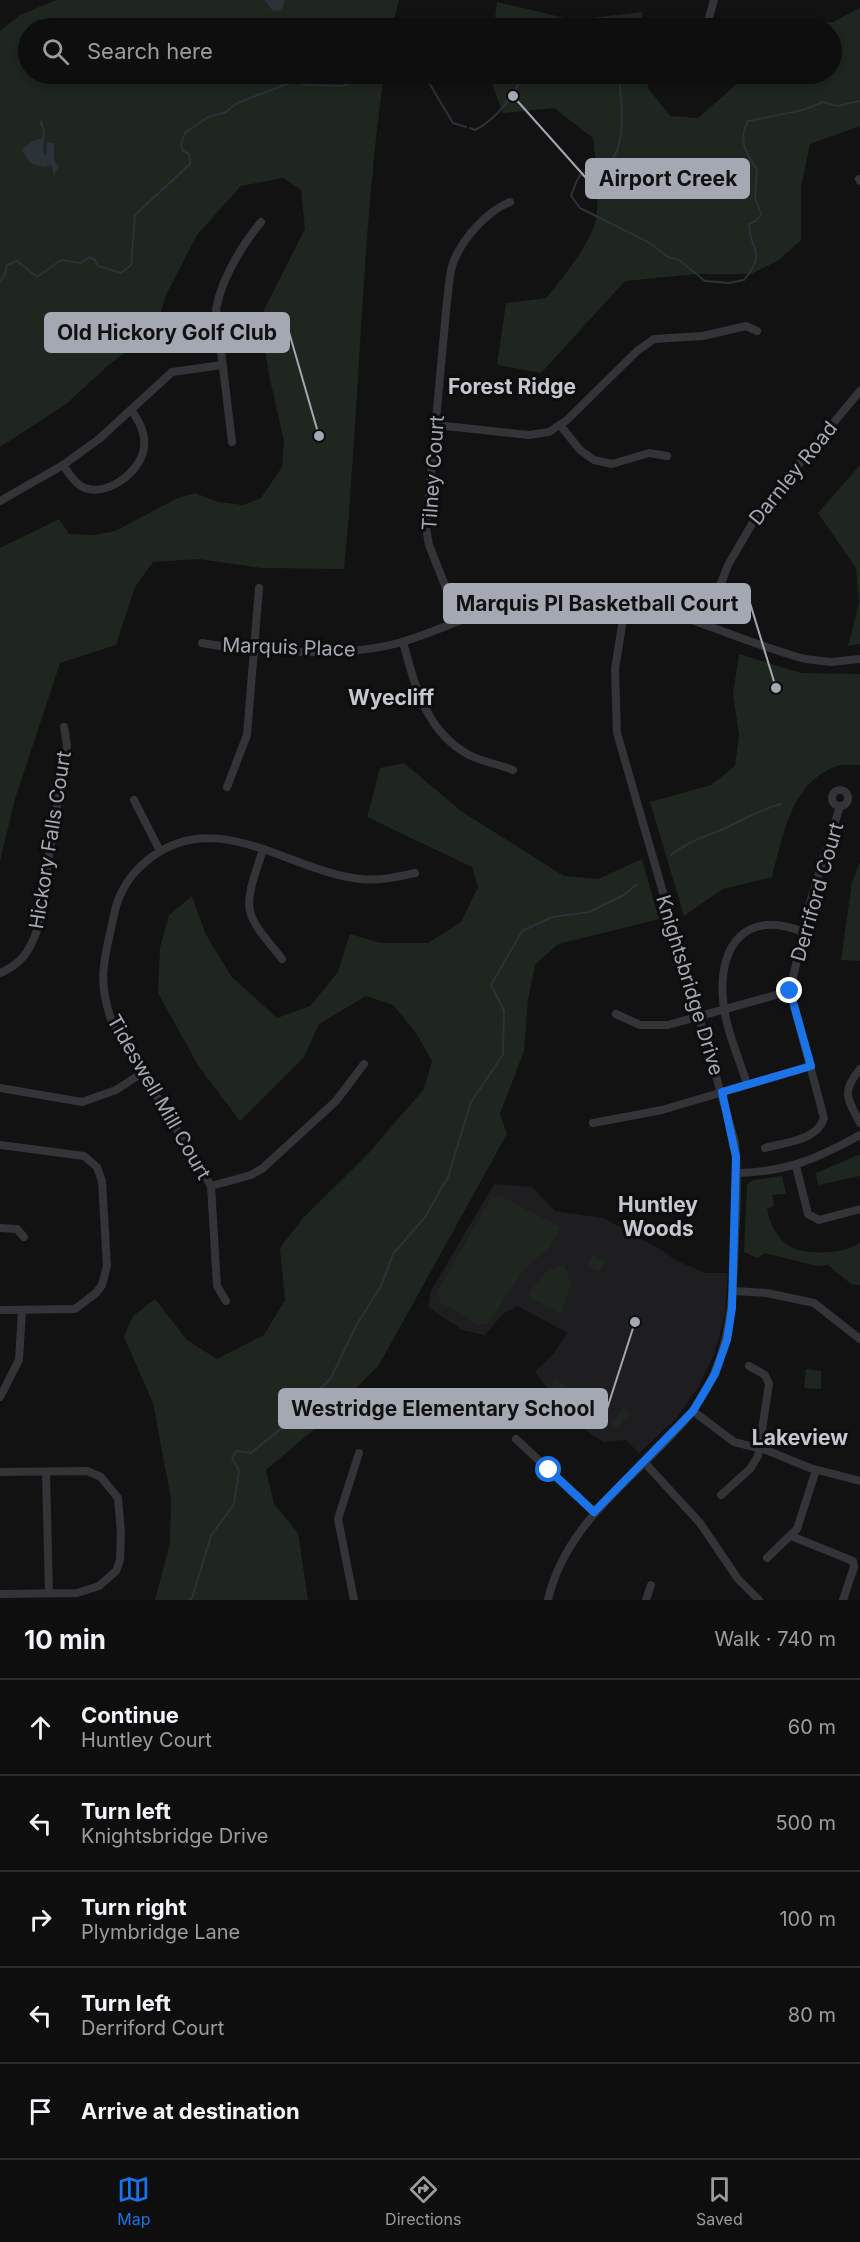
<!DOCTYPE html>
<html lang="en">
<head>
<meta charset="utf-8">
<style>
  body { margin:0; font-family:Inter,sans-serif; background:#171717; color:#f1f3f6 }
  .stop { position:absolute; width:18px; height:18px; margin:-14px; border:4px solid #1a73e8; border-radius:50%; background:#fff }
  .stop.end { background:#1a73e8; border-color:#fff; box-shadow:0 2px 6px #0008 }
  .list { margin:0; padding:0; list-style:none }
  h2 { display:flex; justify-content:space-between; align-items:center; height:78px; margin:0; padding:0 24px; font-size:26px }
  h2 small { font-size:20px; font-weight:400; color:#9b9c9e }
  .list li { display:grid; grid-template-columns:39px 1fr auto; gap:18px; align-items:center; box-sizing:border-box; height:96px; padding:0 24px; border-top:2px solid #2e2e2e }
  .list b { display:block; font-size:22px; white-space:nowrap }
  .list p { margin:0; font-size:20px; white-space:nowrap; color:#9b9c9e }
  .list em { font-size:20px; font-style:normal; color:#9b9c9e }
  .icon { flex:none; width:33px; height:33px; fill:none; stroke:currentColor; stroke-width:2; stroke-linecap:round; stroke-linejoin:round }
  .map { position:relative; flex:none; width:860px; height:1600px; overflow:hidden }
  .search { position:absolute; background:#0e0e0e; box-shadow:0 3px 9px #0003; left:18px; right:18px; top:18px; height:66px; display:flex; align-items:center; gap:15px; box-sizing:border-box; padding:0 21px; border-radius:33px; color:#9b9c9e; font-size:22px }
  .sheet { height:558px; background:#0e0e0e }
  nav { display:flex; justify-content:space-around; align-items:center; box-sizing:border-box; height:84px; border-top:2px solid #2e2e2e; background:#0e0e0e; font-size:16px; color:#9b9c9e }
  nav a { display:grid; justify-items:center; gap:3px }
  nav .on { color:#1a73e8 }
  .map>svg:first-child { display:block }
  .built { fill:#1e1e20 }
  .green { fill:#1e261f }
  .water { fill:#2b3238 }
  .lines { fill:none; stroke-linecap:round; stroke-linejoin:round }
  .stream { stroke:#2b3238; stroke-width:2 }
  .minor { stroke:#333438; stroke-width:8 }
  .route { stroke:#1a73e8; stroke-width:8 }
  .labels { text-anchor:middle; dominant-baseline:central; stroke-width:6; stroke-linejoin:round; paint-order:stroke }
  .street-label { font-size:20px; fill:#a4a8b3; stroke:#0d0d0e }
  .neighbourhood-label { font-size:21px; font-weight:bold; fill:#c5c7cf; stroke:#0d0d0e }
  .leader { fill:none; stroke:#a4a8b3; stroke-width:2 }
  .callout-dot { fill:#a4a8b3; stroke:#0d0d0e; stroke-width:2 }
  .callout { fill:#a4a8b3; stroke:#a4a8b3; stroke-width:2 }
  .callout-label { font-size:21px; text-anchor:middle; font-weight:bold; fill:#111 }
</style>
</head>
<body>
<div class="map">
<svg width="860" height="1600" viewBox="0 0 860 1600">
  <rect width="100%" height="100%" fill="#121213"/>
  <polygon class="built" points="494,1184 532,1187 555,1211 604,1218 662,1250 675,1260 705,1273 728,1273 725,1314 714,1355 699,1386 675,1420 639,1453 626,1440 603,1442 570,1419 535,1372 553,1354 568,1333 517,1306 503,1314 485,1335 462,1330 428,1307 431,1291"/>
  <g class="green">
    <path d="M56 0H399L392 28H28V74H384C361 238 360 404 344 569L261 568 199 559 153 562 135 587 116 645 60 663 15 799 0 861V548L59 519 69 534 94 535 115 531 178 498 195 493 218 502 243 505 261 498 282 467 284 442 268 370 261 316 305 229 301 190 283 178 241 186 197 235 166 295 155 330 111 363 66 404 0 447V31L20 15Z"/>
    <polygon points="497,2 573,20 642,12 643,28 494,28"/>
    <path d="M860 8V126L810 144 801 187V240L779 260 751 274H696L625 281 541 373 497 365 506 303 546 298C561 280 593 241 596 218 600 193 596 163 593 138L554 108 503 113 488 74H647L648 88 670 116 698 118 748 74H832V28H773L775 25 833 22Z"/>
    <polygon points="860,465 860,644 848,646 859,603 856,568 818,513"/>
    <path d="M739 654 801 673 860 674V765C853 766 843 764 837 766 791 782 783 836 772 877L723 889 684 916 650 802 711 785 735 766 739 735 733 694Z"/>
    <polygon points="404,763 461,811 564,876 598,879 642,859 659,919 558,944 535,965 528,999 524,1051 500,1114 507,1134 379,1365 318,1426 266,1470 274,1504 298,1533 308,1600 155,1600 170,1543 171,1499 153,1403 124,1337 133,1316 155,1299 187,1340 217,1359 264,1335 285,1300 280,1248 303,1218 366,1156 424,1089 432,1061 416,1033 393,1005 366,996 319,1024 304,1057 240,1121 199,1067 158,993 160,948 169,915 192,896 205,933 231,976 277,1018 310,1006 338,972 350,934 381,943 428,943 461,922 478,887 472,867 367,817 380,768"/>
    <polygon points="860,862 860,961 841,960 852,882"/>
    <polygon points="860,1154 860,1176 818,1185 816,1173"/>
    <path d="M782 1176 786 1194 772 1195 774 1206 767 1209C769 1221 775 1234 784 1242 798 1257 847 1255 860 1242V1285L851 1284 828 1265 817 1266 765 1253 757 1258 744 1252 747 1185 753 1180Z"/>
    <polygon points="499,1195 560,1227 549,1249 526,1267 488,1324 478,1325 440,1302 437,1292 490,1199"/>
    <polygon points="593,1255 606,1262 598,1272 587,1264"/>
    <path d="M564 1265 571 1284 561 1314 531 1298 529 1294C539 1280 546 1267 564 1265Z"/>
    <polygon points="806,1369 821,1371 821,1389 804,1388"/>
    <polygon points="556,1378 569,1389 569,1400 551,1385"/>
    <polygon points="624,1408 630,1413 617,1429 611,1423"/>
  </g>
  <g class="water">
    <polygon points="264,0 284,0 284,6 280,10 273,11"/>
    <polygon points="42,120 45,132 43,151 46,155 47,143 54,143 54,161 59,166 54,175 51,165 43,167 30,163 22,150 31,142 42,138 43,130 39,122"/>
  </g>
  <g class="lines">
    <g class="stream">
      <polyline points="417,74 428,81 453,123 466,127"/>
      <path d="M619 74C621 98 630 157 601 168 577 177 582 167 571 196L580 208 650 243 668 257 679 260 705 281 729 283 744 280C768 250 750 253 749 224L756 221 761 214 755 197 757 170C747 154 737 140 748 121L803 110 823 102 837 106 860 101"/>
      <path d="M470 128 475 130C497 119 510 99 522 79 542 73 563 89 581 74"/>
      <polyline points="0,281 5,275 7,265 17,261 37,277 61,260 81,263 89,257 95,260 98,266 121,273 131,265 135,215 190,164 189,154 183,151 181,144 185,133 208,117 226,112 237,103 293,82 309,85 341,86 386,74"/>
      <path d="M671 855C688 841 705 837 725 828 744 820 760 809 781 804"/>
      <polyline points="189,1600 192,1598 211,1536 234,1504 239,1470 232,1458 236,1451 251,1453 282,1428 331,1378 357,1324 381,1286 393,1254 425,1217 448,1177 471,1102 503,1055 504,1011 491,985 522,931 552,917 589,912 624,895 637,884"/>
    </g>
    <g class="minor">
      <polyline points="706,28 714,0"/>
      <polyline points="859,179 860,181"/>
      <polyline points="436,425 529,435 549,432 567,420 637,351 654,339 703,336 746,326 757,331"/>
      <polyline points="560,425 580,450 594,460 612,464 649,453 667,456"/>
      <path d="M232 442 216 309C222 278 241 247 261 222"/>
      <path d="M63 465C68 472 73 481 81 486 104 500 141 472 144 448 146 433 139 421 131 410"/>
      <polyline points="0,501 63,465 99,439 172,372 222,365"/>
      <path d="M459 621 429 545 426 528 447 301C449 288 449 275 453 263 462 239 487 211 510 202"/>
      <polyline points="705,625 728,565 759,512 860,391"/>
      <path d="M403 642C415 686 426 732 469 755 483 762 498 764 513 770"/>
      <path d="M202 643C256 653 353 658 405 641 456 625 502 598 556 595 644 590 723 637 805 659L831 662 860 659"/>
      <polyline points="227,787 247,735 259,588"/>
      <circle cx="840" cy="798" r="8"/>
      <polyline points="134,800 160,851"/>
      <path d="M263 849C258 867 246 893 250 911 254 928 272 945 282 959"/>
      <path d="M0 973C21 964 30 951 37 930L67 745 64 727"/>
      <polyline points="616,1014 640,1025 668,1025 790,991"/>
      <path d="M860 1069C841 1092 847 1098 860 1123"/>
      <path d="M747 1084C739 1058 725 1027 723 1000 718 944 747 909 803 932"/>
      <polyline points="0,1088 82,1102 116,1090 142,1073"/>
      <polyline points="593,1123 662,1110 811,1066"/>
      <polyline points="0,1145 84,1156 97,1167 102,1181 107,1266 102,1285 96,1293 75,1309 0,1310"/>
      <path d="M765 1148C785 1142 817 1141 824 1118L790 991 809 906 840 806"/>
      <polyline points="796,1166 808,1214 819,1220 860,1209"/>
      <path d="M737 1173C786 1172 817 1159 860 1135"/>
      <polyline points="211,1186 251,1175 263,1168 336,1101 364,1064"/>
      <polyline points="0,1228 17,1229 24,1237"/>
      <polyline points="733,1291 767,1293 814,1303 860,1339"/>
      <path d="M226 1301 217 1286 211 1186 112 1022C96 979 105 958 114 915 118 893 131 873 149 859 217 805 290 872 361 879 380 881 397 877 415 873"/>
      <polyline points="0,1397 19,1360 22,1311"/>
      <polyline points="693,1411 734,1442 766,1450 810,1468 860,1481"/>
      <polyline points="516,1439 594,1512"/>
      <polyline points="644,1462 700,1523 738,1579 759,1600"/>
      <polyline points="0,1472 87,1471 101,1477 118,1498 121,1533 120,1560 116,1571 99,1586 77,1593 0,1594"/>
      <polyline points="46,1472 49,1593"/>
      <polyline points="721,1495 750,1469 758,1456 769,1384 765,1375 749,1366"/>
      <polyline points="791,1536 853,1561 854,1567 843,1600"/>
      <polyline points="767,1558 797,1529 816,1470"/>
      <polyline points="354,1600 338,1519 359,1453"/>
      <path d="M548 1600C566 1520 637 1478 687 1418 731 1365 733 1303 735 1238 737 1206 738 1174 735 1142L617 733 615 669 626 601"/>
      <polyline points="646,1600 651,1585"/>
    </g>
  </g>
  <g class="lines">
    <polyline class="route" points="549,1470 594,1512 693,1411 715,1374 727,1340 732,1308 736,1157 722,1092 811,1066 790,991"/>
  </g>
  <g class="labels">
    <g class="street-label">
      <text transform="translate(433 473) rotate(-86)">Tilney Court</text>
      <text transform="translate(793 473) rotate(-51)">Darnley Road</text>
      <text transform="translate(289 647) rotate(2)">Marquis Place</text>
      <text transform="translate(50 840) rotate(-81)">Hickory Falls Court</text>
      <text transform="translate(817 892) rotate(-74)">Derriford Court</text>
      <text transform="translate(690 985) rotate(73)">Knightsbridge Drive</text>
      <text transform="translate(159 1097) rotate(60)">Tideswell Mill Court</text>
    </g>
    <g class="neighbourhood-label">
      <text x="512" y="386">Forest Ridge</text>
      <text x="391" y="697">Wyecliff</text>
      <text x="658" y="1204">Huntley<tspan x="658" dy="24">Woods</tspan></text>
      <text x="800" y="1437">Lakeview</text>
    </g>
  </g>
  <path class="leader" d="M513 96L586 178M319 436L289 332M776 688L750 603M635 1322L607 1409"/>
  <g class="callout-dot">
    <circle cx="513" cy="96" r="6"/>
    <circle cx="319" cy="436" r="6"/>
    <circle cx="776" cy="688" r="6"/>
    <circle cx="635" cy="1322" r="6"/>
  </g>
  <g class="callout">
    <rect x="586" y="159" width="163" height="39" rx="6"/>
    <rect x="45" y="313" width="244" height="39" rx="6"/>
    <rect x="444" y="584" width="306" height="39" rx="6"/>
    <rect x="279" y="1389" width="328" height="39" rx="6"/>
  </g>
  <g class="callout-label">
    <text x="668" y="186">Airport Creek</text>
    <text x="167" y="340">Old Hickory Golf Club</text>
    <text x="597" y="611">Marquis Pl Basketball Court</text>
    <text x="443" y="1416">Westridge Elementary School</text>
  </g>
</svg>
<div class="stop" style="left:549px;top:1470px"></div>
<div class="stop end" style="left:790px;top:991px"></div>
<div class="search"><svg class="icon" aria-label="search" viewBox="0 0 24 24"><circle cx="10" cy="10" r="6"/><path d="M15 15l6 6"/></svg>Search here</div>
</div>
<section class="sheet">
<h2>10 min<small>Walk · 740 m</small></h2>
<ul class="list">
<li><svg class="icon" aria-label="ahead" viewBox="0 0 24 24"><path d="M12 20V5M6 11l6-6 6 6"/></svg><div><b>Continue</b><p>Huntley Court</p></div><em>60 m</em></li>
<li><svg class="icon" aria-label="left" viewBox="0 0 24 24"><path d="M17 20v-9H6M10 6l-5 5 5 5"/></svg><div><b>Turn left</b><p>Knightsbridge Drive</p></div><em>500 m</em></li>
<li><svg class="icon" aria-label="right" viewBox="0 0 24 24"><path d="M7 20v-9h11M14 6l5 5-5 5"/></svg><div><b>Turn right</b><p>Plymbridge Lane</p></div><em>100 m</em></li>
<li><svg class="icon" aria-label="left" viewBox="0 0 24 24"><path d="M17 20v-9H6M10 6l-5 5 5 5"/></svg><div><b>Turn left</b><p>Derriford Court</p></div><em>80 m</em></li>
<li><svg class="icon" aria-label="arrive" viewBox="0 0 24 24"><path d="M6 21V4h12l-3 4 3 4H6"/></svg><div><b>Arrive at destination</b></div></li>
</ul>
</section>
<nav>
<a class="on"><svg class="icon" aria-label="map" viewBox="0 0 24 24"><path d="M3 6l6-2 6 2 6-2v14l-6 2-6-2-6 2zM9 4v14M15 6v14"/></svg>Map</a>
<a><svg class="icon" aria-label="directions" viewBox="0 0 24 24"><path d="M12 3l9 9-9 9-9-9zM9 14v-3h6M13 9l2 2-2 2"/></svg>Directions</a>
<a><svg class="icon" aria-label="saved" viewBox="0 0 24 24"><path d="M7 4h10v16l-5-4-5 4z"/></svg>Saved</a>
</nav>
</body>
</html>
